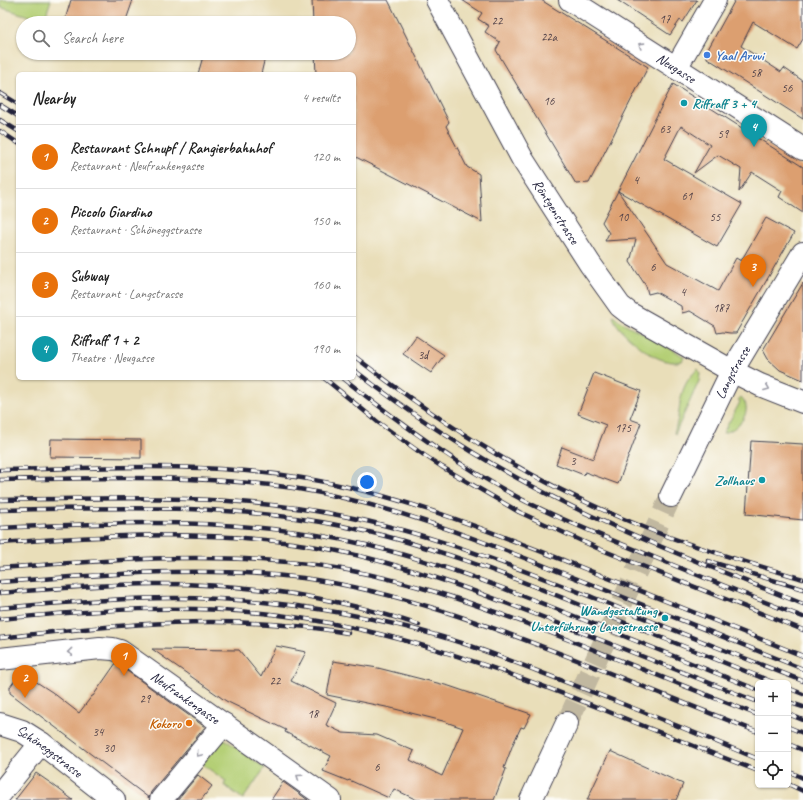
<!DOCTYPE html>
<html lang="en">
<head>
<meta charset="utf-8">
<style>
  body { margin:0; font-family:Caveat,sans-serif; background:#f6f6f6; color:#222 }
  .controls { position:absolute; right:12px; bottom:12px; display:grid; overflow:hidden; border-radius:6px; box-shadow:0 1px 3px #0004 }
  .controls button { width:36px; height:36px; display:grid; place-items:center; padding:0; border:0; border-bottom:1px solid #e0e0e0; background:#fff; color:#222; font:20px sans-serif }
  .you { position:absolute; left:367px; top:482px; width:14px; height:14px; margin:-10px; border:3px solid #fff; border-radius:50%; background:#1a73e8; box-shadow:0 0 0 6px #1a73e833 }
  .badge { display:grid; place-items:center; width:26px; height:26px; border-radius:50%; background:#d1495b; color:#fff; font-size:13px; font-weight:700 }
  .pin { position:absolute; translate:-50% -33px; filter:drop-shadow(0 1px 2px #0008) }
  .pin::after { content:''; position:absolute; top:21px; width:14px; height:12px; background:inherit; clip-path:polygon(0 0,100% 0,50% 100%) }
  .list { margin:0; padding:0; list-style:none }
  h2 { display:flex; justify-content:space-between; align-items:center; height:52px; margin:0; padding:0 16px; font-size:17px }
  h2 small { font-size:13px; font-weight:400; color:#767676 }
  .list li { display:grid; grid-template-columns:26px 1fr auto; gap:12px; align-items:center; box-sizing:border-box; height:64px; padding:0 16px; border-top:1px solid #e0e0e0 }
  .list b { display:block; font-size:15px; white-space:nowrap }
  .list p { margin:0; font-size:13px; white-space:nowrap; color:#767676 }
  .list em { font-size:13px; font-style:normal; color:#767676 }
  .icon { flex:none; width:22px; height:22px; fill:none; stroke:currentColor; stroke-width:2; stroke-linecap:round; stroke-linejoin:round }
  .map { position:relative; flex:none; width:803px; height:800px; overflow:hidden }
  .search { position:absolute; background:#fff; box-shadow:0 1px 3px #0004; left:16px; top:16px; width:340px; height:44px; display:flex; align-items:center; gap:10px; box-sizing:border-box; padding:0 14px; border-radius:22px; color:#767676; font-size:15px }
  .panel { position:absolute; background:#fff; box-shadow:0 1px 3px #0004; left:16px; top:72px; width:340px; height:308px; border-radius:6px }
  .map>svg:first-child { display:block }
  .green { fill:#b4cf75; stroke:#6b7858 }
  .building { fill:#dc9f70 }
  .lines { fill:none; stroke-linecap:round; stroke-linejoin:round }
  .minor-tunnel { stroke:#c1b8a0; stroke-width:22; stroke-dasharray:22 11; stroke-linecap:butt }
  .minor-casing { stroke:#403e4e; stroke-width:24 }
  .minor { stroke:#fff; stroke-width:22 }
  .rail-casing { stroke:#22223b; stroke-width:4.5 }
  .rail { stroke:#fdfcf7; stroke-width:3; stroke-dasharray:9; stroke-linecap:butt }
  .oneway { stroke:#9c9ca7 }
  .shop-dot { fill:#3f7fe0; stroke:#fdfcf7; stroke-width:1.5 }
  .culture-dot { fill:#0f9aa8; stroke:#fdfcf7; stroke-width:1.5 }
  .food-dot { fill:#e8710a; stroke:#fdfcf7; stroke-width:1.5 }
  .labels { text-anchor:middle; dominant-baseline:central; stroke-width:3; stroke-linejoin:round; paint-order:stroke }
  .number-label { font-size:12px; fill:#504148 }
  .shop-label { font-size:14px; font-weight:bold; fill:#366cbe; stroke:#fdfcf7; text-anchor:start }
  .street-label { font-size:14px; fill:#22223b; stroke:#fdfcf7 }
  .culture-label { font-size:14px; font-weight:bold; fill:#0d838f; stroke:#fdfcf7; text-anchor:end }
  .food-label { font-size:14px; font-weight:bold; fill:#c56008; stroke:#fdfcf7; text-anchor:end }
</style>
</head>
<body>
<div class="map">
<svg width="803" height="800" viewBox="0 0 803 800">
  <rect width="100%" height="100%" fill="#fdfcf7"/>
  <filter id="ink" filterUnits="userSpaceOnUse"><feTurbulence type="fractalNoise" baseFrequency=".025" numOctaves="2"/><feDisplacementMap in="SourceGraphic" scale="8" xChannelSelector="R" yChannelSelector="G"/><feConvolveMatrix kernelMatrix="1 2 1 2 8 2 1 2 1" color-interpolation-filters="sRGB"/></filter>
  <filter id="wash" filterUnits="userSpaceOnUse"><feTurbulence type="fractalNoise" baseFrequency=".012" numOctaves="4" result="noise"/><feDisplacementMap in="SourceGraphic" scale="16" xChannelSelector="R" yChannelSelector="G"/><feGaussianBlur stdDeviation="0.9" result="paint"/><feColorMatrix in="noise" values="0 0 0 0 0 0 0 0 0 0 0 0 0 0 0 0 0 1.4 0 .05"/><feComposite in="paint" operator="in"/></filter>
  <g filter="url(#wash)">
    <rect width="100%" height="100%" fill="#e9deb9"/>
    <g class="green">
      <polygon points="0,0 51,0 44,21 0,7"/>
      <path d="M613 315 620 321 677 352 684 357 682 361C673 364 660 360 652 355 642 349 613 327 613 315Z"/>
      <path d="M698 369 700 374 699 381 675 434 674 433C683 408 675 389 698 369Z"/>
      <path d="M741 397C755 411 738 430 723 433L739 404 740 401 738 400Z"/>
      <polygon points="223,738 265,768 243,799 224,785 226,781 202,764"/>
    </g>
    <g id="blocks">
      <g class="building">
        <polygon points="71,0 133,0 125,23 64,23"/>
        <polygon points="312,0 388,0 449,122 446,126 467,167 479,174 482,222 354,156 354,74 316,74 315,53 349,53 349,23 313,23"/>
        <polygon points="462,0 541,0 648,67 589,183 576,184 496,50 500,42 485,32 489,26 478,19 482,13"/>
        <polygon points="617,0 697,0 683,22 680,20 670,35"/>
        <polygon points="735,0 803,0 803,39 797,49 753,22 741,46 781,72 784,68 803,81 803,119 707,58 707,51"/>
        <polygon points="204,53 266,53 261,74 198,74"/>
        <polygon points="673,84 803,167 803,213 779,197 782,191 752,172 739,192 741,169 718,155 694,173 710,145 681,126 664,159 742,204 717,247 618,191"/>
        <polygon points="618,191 667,263 718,291 736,258 741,261 766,218 794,233 736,333 730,333 723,332 717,333 715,326 690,311 682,313 681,306 663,296 656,292 648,294 646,286 630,262 636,239 605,241 609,233 602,222"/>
        <polygon points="803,283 803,380 780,370 768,359 763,350"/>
        <polygon points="416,336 444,355 431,373 403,354"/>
        <polygon points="594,373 641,391 630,419 641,423 618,484 585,472 584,475 556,464 562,447 593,459 606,425 578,414"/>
        <polygon points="51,439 141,440 141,458 50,457"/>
        <polygon points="751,441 803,444 803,520 746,514"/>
        <polygon points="276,646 306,652 291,681 336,703 326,725 343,733 377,735 414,751 410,760 442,776 463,728 443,721 391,708 327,695 333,661 378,668 449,686 531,714 524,728 521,727 513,744 504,768 506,769 494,800 417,800 394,789 389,798 349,780 348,781 323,771 331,756 285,732 286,730 226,701 152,649 239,650 261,677"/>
        <polygon points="116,663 205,727 151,792 149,798 10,693 10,687 21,672 52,692 79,713 92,696 93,696"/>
        <polygon points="610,751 683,784 676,800 587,800"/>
        <polygon points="36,773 52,784 73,800 15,800"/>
        <polygon points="198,775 212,786 201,800 177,800"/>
        <polygon points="283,782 308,800 271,800"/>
      </g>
    </g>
  </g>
  <g filter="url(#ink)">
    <use href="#blocks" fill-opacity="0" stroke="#403e4e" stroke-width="1"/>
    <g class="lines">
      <polyline class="minor-tunnel" points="567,723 671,496"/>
      <g class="minor-casing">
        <g id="minor">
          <path id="s1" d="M437 0 523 160 590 264 620 306 629 313 732 371 760 385 803 402"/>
          <path id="s2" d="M570 0 803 149"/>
          <polyline points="676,68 715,0"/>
          <path id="s3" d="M671 496 732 371 803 253"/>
          <path id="s4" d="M0 659 100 648 113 649 120 651 330 800"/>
          <path id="s5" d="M0 724 22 731 41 743 114 800"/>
          <polyline points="0,794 41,743"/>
          <polyline points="161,800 224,724"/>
          <polyline points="531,800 567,723"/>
        </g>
      </g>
      <use href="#minor" class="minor"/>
      <g class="rail-casing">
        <g id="rail">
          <polyline points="0,93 18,104"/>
          <polyline points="0,105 18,116"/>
          <polyline points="0,120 18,131"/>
          <polyline points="0,131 18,143"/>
          <path d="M354 356C448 429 542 488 653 531 702 550 753 564 803 579"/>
          <path d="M354 370C416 418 482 461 553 497 633 538 719 570 803 604"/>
          <polyline points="324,378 379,423 418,451 442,467 519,512 597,548 803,630"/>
          <path d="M343 378C399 423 457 465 521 499 563 521 607 538 651 556 702 577 752 597 803 617"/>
          <path d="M0 470C100 468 202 461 302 478 396 493 484 529 573 564 650 595 726 625 803 656"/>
          <path d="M0 480C98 478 196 474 293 488 388 503 477 539 565 574 644 605 724 637 803 669"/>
          <path d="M0 500C113 498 227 493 338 515 428 532 512 566 597 599 665 627 734 654 803 681"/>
          <path d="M0 510C114 508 229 503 342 526 426 543 505 574 583 606 647 632 711 657 775 683"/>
          <path d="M0 528C101 523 203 518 304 533 394 546 479 578 564 612 628 638 693 664 758 690"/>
          <path d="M0 543C97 536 195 530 292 543 380 555 463 586 545 618 616 646 687 674 758 702"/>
          <polyline points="708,561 803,589"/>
          <path d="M0 568C108 560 215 551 323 566 413 579 498 612 582 645 641 669 699 692 758 715"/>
          <path d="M0 582C101 575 202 565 303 578 402 592 490 626 582 662 641 686 699 709 758 732"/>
          <path d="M0 593C51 589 103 584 154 584 244 583 334 596 419 625"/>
          <path d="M0 608C90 600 181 593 272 603 338 610 404 624 468 645 505 658 542 673 579 687 639 710 698 734 758 759"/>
          <path d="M0 619C93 610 186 603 279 615 389 629 494 666 597 707 650 729 704 750 758 771"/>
          <path d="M0 638C116 624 232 613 348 633"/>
          <polyline points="788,688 803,694"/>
          <polyline points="788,702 803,707"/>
          <polyline points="788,714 803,720"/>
          <polyline points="788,727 803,733"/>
          <polyline points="788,744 803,750"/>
          <polyline points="788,771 803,778"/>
          <polyline points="788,784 803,791"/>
        </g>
      </g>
      <use href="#rail" class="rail"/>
    </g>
    <defs><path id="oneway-chevron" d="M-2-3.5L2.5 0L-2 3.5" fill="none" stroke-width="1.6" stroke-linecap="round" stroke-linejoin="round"/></defs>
    <g class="oneway">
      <use href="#oneway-chevron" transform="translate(641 45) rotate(-148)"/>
      <use href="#oneway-chevron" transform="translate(767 388) rotate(21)"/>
      <use href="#oneway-chevron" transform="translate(70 652) rotate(174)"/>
      <use href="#oneway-chevron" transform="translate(199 754) rotate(130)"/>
      <use href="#oneway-chevron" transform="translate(299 777) rotate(-145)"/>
    </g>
  </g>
  <circle class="shop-dot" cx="707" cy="55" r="4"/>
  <g class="culture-dot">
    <circle cx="684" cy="103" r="4"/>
    <circle cx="762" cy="480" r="4"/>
    <circle cx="665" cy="618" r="4"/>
  </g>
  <circle class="food-dot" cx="189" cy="723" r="4"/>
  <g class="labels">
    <g class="number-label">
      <text x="665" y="19">17</text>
      <text x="497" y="21">22</text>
      <text x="549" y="37">22a</text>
      <text x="756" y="73">58</text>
      <text x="787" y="88">56</text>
      <text x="549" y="101">16</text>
      <text x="665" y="129">63</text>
      <text x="723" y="134">59</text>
      <text x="636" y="180">4</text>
      <text x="687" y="196">61</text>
      <text x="623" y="217">10</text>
      <text x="715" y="217">55</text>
      <text x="653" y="267">6</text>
      <text x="683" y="292">4</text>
      <text x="721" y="308">187</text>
      <text x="423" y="355">3d</text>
      <text x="623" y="428">175</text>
      <text x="573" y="461">3</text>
      <text x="275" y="681">22</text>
      <text x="145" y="699">29</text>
      <text x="313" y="714">18</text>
      <text x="98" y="732">34</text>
      <text x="109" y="748">30</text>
      <text x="377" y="767">6</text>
    </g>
    <g class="shop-label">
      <text x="715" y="55">Yaal Aruvi</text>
    </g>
    <g class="street-label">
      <text stroke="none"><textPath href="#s2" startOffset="126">Neugasse</textPath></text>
      <text stroke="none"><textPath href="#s1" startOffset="243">Röntgenstrasse</textPath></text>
      <text stroke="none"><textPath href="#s3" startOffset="138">Langstrasse</textPath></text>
      <text stroke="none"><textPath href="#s4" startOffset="201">Neufrankengasse</textPath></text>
      <text stroke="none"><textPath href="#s5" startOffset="57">Schöneggstrasse</textPath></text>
    </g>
    <g class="culture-label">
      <text x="692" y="103" text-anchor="start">Riffraff 3 + 4</text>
      <text x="754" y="480">Zollhaus</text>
      <text x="657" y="610">Wandgestaltung<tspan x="657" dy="16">Unterführung Langstrasse</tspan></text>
    </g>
    <g class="food-label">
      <text x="181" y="723">Kokoro</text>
    </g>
  </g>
</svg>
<div class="controls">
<button>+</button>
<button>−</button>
<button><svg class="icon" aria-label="locate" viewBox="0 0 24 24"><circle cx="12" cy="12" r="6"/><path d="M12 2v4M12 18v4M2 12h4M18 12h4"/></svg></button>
</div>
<div class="you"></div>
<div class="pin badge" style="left:124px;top:676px;background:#e8710a">1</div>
<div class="pin badge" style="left:25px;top:698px;background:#e8710a">2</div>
<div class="pin badge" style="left:753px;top:287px;background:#e8710a">3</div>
<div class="pin badge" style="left:754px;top:147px;background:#0f9aa8">4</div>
<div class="search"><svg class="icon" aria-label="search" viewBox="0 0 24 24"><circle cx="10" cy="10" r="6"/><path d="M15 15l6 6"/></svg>Search here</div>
<section class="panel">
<h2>Nearby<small>4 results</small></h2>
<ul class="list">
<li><span class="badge" style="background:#e8710a">1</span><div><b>Restaurant Schnupf / Rangierbahnhof</b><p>Restaurant · Neufrankengasse</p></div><em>120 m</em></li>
<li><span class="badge" style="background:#e8710a">2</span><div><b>Piccolo Giardino</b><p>Restaurant · Schöneggstrasse</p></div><em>150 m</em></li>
<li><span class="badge" style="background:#e8710a">3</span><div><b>Subway</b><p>Restaurant · Langstrasse</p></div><em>160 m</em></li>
<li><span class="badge" style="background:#0f9aa8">4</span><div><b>Riffraff 1 + 2</b><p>Theatre · Neugasse</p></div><em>190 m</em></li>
</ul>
</section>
</div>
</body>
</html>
